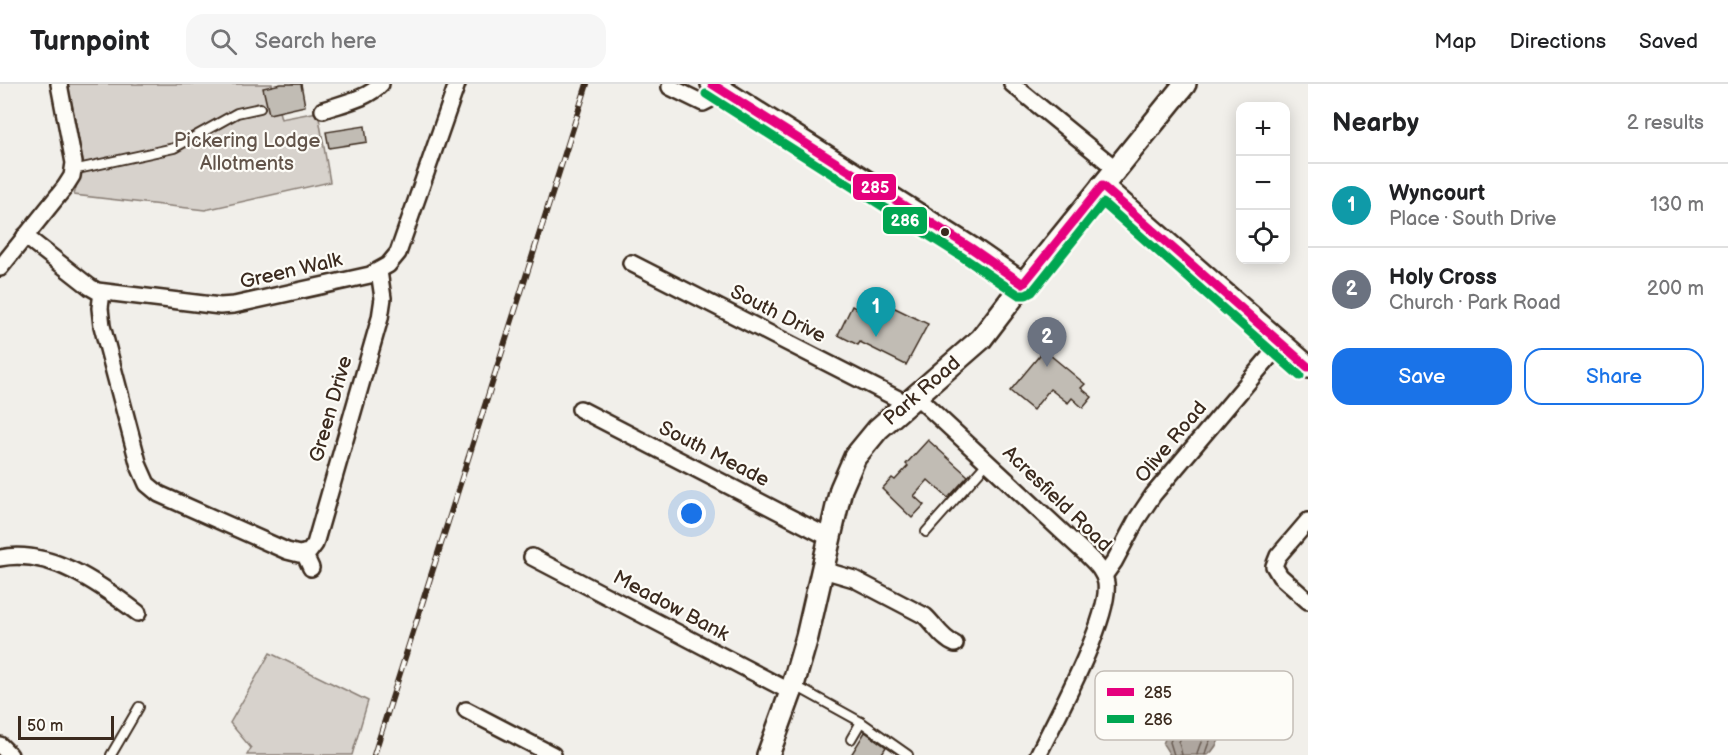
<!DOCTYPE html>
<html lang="en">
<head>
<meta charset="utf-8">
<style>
  body { margin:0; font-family:"Balsamiq Sans",sans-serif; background:#f6f6f6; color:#202124 }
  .controls { position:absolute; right:18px; top:18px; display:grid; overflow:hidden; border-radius:12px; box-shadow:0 3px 15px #0003 }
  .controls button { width:54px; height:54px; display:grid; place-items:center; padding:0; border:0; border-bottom:2px solid #e0e0e0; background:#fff; color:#202124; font:30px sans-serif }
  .scale { position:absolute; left:18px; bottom:15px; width:96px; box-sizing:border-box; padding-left:6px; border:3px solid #3b2a1e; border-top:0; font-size:16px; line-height:21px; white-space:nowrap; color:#3b2a1e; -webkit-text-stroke:4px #fdfcf7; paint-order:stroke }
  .you { position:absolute; left:692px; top:430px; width:21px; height:21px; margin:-15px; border:4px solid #fff; border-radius:50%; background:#1a73e8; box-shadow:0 0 0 9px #1a73e833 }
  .badge { display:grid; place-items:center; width:39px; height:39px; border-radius:50%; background:#1a73e8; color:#fff; font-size:20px; font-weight:700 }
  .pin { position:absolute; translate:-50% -50px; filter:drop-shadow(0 2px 3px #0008) }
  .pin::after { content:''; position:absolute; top:32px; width:21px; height:18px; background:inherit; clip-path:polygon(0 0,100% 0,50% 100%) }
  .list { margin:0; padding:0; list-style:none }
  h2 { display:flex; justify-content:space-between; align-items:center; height:78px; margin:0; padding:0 24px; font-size:26px }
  h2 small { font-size:20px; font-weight:400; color:#757577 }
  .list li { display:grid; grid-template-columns:39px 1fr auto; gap:18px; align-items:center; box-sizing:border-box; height:84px; padding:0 24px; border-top:2px solid #e0e0e0 }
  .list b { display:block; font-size:22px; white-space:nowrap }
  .list p { margin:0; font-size:20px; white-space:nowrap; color:#757577 }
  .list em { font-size:20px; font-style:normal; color:#757577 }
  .actions { display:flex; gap:12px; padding:18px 24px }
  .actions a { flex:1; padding:14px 0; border:2px solid #1a73e8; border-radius:18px; text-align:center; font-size:21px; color:#1a73e8 }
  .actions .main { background:#1a73e8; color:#fff }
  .icon { flex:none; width:33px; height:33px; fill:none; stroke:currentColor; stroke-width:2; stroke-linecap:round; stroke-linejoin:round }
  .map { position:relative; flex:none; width:1308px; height:671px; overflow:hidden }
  header { display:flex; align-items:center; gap:36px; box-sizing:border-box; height:84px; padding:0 30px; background:#fff; border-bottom:2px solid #e0e0e0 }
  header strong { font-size:28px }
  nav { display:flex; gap:33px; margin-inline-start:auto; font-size:21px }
  .search { width:420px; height:54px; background:#f6f6f6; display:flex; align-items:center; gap:15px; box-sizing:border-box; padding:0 21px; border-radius:18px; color:#757577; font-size:22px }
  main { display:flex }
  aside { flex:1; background:#fff }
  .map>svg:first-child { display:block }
  .green { fill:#d7d2cc; stroke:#897e75; stroke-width:1.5 }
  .water { fill:#aea69f; stroke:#80746b; stroke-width:1.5 }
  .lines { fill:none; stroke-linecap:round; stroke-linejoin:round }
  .shore { stroke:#695c52; stroke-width:1.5 }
  .building { fill:#c1bcb4; stroke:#3b2a1e; stroke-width:1.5 }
  .lane-casing { stroke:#3b2a1e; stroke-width:12 }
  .street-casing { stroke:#3b2a1e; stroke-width:20 }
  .secondary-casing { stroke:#3b2a1e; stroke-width:26 }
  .lane { stroke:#fdfcf7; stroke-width:8 }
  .street { stroke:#fdfcf7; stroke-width:15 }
  .secondary { stroke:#fdfcf7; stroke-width:21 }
  .rail-casing { stroke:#3b2a1e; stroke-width:6 }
  .rail { stroke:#fdfcf7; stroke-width:4; stroke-dasharray:11; stroke-linecap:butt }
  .bus-1-casing { stroke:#fdfcf7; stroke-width:14 }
  .bus-2-casing { stroke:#fdfcf7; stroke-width:14 }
  .bus-1 { stroke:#e5007d; stroke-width:9 }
  .bus-2 { stroke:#00a651; stroke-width:9 }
  .bus-dot { fill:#3b2a1e; stroke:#fdfcf7; stroke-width:2 }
  .labels { text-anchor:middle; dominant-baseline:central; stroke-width:4.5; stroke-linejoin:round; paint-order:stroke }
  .park-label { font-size:20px; fill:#62544a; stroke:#fdfcf7 }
  .street-label { font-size:20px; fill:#3b2a1e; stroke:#fdfcf7 }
  .key { fill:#fdfcf7; stroke:#c3bdb6; stroke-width:1.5 }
  .key-label { font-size:16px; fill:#3b2a1e }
  .line-badge { stroke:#fdfcf7; stroke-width:2 }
  .badge-label { font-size:16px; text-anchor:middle; font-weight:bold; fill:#fff }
</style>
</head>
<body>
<header>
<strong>Turnpoint</strong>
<div class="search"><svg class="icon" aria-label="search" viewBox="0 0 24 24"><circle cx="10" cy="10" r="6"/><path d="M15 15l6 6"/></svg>Search here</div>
<nav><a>Map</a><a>Directions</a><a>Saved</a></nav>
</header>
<main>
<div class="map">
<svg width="1308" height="671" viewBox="0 0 1308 671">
  <rect width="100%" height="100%" fill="#f1efea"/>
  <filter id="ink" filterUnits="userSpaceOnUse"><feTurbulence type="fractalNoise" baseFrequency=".0167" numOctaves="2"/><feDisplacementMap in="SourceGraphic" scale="12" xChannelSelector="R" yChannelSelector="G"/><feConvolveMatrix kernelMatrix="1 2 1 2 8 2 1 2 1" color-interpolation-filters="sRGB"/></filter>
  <g filter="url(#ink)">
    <g class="green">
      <polygon points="68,0 272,0 281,35 318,28 330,98 205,126 74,111 83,77"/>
      <polygon points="270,569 368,617 352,671 247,671 251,664 230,639"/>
    </g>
    <path class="water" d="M1210 601 1224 613 1229 620C1228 634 1220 662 1208 671H1170L1163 660 1174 631 1189 604Z"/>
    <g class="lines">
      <g class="shore">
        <path d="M1174 671 1170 658 1180 633 1193 610 1207 608C1241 628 1208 646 1205 671"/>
        <path d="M1182 671 1179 658 1197 617 1205 616 1214 623C1215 640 1199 654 1197 671"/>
      </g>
    </g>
    <g class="building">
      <polygon points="281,0 301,0 305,22 269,30 263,4"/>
      <polygon points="365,42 367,58 329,64 326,48"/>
      <polygon points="885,221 895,224 928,240 906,281 860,258 858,261 838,251 852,222 879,236"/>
      <polygon points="1044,266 1085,300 1081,304 1092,313 1083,324 1072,314 1068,319 1050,305 1033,326 1010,307"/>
      <polygon points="928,356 968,392 948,414 928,396 914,412 924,421 912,434 882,405 892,394 895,396 908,382 906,380"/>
      <polygon points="865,648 886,663 881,671 851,671"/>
    </g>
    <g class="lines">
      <g class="lane-casing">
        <g id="lane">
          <polyline points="73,86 174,64 237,29 260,24"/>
          <polyline points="926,448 988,378"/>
          <polyline points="794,601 861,638 908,671"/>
          <polyline points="851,655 861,638"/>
          <polyline points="111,671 139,623"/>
        </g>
      </g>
      <g class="street-casing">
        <g id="street">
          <polyline points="1012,0 1116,85"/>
          <polyline points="670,3 703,19 709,16 718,0"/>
          <path d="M323 26C343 19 367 15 381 0"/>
          <polyline points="25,152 90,203 97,207 220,222 234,221 370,191 388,181 398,169 457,0"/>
          <polyline points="631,179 906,319"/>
          <polyline points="0,184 65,103 72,92 74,79 59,0"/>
          <polyline points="102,208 100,224 102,242 139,382 147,400 159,410 287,467 299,470 309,468 315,460 380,234 383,214 379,187"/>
          <path d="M915 311 1085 469C1094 478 1104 486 1106 499 1111 534 1055 636 1038 671"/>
          <polyline points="580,325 830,454"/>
          <polyline points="1308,437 1278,472 1274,482 1280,492 1308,517"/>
          <polyline points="304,469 311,484"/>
          <polyline points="532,473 791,608"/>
          <path d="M0 474C50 464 100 500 138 529"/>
          <path d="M823 486 854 495 925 532C935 541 942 555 955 560"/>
          <polyline points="1104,492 1114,478 1137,435 1153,411 1281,259"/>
          <polyline points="466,626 553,671"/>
          <polyline points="0,661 10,671"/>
        </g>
      </g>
      <g class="secondary-casing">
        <g id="secondary">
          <polyline points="712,0 971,164 1023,200"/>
          <polyline points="1102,102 1308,283"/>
          <polyline points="768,671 791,608 807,553 841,405 855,373 878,345 981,255 1023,200 1185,0"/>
        </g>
      </g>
      <use href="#lane" class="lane"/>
      <use href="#street" class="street"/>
      <use href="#secondary" class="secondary"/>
      <g class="rail-casing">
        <polyline id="rail" points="374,671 587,0"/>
      </g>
      <use href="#rail" class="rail"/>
      <g class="bus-1-casing">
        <polyline id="bus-1" points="712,0 971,164 1023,200 1102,102 1308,283"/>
      </g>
      <g class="bus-2-casing">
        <polyline id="bus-2" points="706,10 964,174 1019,211 1026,211 1032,208 1103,119 1300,292"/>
      </g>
      <use href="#bus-1" class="bus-1"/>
      <use href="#bus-2" class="bus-2"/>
    </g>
  </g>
  <circle class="bus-dot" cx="945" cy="148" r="5"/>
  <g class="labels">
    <g class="park-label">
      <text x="247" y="57">Pickering Lodge<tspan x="247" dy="23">Allotments</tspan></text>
    </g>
    <g class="street-label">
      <text transform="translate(291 187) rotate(-13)">Green Walk</text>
      <text transform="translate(778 230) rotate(27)">South Drive</text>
      <text transform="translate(922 307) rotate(-41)">Park Road</text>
      <text transform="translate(331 325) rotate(-74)">Green Drive</text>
      <text transform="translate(1171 358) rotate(-50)">Olive Road</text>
      <text transform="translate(714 370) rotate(27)">South Meade</text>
      <text transform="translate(1057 415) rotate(44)">Acresfield Road</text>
      <text transform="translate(671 522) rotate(28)">Meadow Bank</text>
    </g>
  </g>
  <rect x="1095" y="587" width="198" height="69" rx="9" class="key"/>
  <rect x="1107" y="604" width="27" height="8" fill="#e5007d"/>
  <rect x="1107" y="631" width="27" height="8" fill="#00a651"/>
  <g class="key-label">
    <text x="1144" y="614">285</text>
    <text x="1144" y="641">286</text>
  </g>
  <g class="line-badge">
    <rect x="852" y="89" width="45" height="28" rx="6" fill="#e5007d"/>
    <rect x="882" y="122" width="46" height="29" rx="6" fill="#00a651"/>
  </g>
  <g class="badge-label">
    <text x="875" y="109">285</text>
    <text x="905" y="142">286</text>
  </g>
</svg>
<div class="controls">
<button>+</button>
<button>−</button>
<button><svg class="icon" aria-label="locate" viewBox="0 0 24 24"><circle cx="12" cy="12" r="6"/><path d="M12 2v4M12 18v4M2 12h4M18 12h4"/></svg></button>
</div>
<div class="scale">50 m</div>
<div class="you"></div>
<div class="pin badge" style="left:876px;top:253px;background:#0f9aa8">1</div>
<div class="pin badge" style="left:1047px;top:283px;background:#6b7280">2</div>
</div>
<aside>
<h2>Nearby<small>2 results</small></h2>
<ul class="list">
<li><span class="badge" style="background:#0f9aa8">1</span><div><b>Wyncourt</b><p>Place · South Drive</p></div><em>130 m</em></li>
<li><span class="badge" style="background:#6b7280">2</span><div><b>Holy Cross</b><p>Church · Park Road</p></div><em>200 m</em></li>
</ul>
<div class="actions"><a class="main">Save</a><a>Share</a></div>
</aside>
</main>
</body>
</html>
